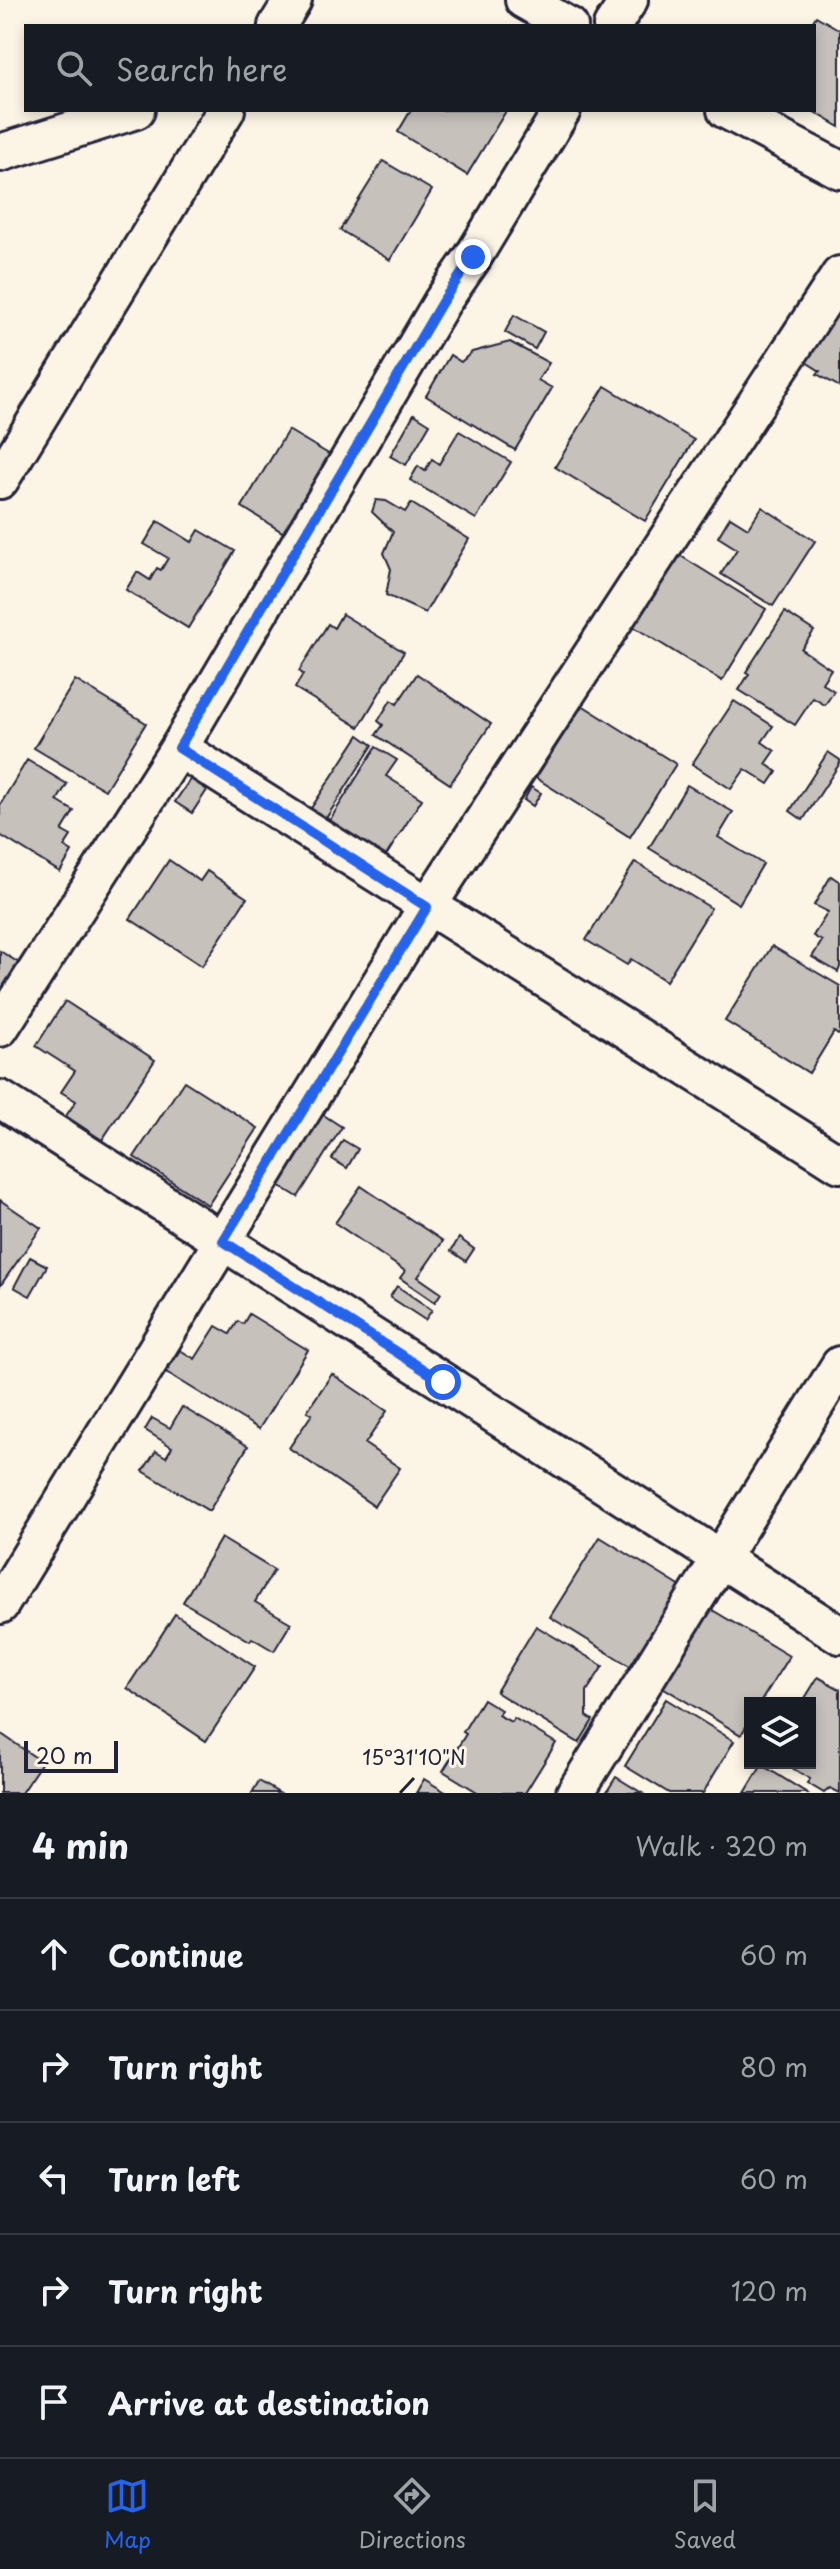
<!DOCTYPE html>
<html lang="en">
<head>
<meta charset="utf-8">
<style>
  body { margin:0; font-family:"Playpen Sans",sans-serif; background:#242831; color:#f1f3f6 }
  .controls { position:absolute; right:24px; bottom:24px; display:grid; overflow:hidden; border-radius:0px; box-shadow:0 4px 12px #0003 }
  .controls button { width:72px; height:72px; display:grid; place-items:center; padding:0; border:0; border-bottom:2px solid #363941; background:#171b24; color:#f1f3f6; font:40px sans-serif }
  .scale { position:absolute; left:24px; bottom:20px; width:94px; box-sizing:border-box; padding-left:8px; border:4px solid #22223b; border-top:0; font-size:22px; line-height:28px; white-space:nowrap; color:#22223b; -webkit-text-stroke:6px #fcf5e5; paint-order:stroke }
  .stop { position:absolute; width:24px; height:24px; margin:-18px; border:6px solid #2563eb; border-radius:50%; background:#fff }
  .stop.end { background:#2563eb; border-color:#fff; box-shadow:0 2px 8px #0008 }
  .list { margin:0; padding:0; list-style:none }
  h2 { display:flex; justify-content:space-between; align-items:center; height:104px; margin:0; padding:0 32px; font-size:34px }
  h2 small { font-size:26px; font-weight:400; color:#9ea1a6 }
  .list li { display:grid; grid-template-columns:52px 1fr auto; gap:24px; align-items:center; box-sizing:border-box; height:112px; padding:0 32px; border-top:2px solid #363941 }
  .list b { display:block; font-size:30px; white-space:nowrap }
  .list em { font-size:26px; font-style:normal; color:#9ea1a6 }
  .icon { flex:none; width:44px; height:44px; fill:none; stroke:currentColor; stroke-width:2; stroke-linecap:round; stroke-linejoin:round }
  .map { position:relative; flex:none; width:840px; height:1793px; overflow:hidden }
  .search { position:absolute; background:#171b24; box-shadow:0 4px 12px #0003; left:24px; right:24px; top:24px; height:88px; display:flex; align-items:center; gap:20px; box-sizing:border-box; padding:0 28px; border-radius:0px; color:#9ea1a6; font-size:30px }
  .sheet { height:664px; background:#171b24 }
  nav { display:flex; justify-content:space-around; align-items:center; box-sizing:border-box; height:112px; border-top:2px solid #363941; background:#171b24; font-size:22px; color:#9ea1a6 }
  nav a { display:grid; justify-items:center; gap:4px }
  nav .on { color:#2563eb }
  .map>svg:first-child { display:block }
  .building { fill:#c6c1bb; stroke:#22223b; stroke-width:2 }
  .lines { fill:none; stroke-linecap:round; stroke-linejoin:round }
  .minor-casing { stroke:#22223b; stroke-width:42 }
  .minor { stroke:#fcf5e5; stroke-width:36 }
  .route { stroke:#2563eb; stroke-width:10 }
  .ticks { fill:none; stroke:#22223b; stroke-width:3 }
  .ticks-label { font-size:20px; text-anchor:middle; fill:#22223b; stroke:#fcf5e5; stroke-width:6; stroke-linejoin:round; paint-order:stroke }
</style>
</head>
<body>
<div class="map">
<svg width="840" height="1793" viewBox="0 0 840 1793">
  <rect width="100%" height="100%" fill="#fcf5e5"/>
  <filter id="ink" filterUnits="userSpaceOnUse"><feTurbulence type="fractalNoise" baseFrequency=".0125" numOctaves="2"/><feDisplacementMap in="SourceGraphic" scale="16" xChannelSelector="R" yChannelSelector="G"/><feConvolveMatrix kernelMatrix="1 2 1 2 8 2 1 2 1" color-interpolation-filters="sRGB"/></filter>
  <g filter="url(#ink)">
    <g class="building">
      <polygon points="816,16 840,30 840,127 811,110 814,110 814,26 810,26"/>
      <polygon points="411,110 505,110 506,111 467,175 398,132"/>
      <polygon points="383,161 432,190 390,260 340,230"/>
      <polygon points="831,312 840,318 840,387 817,374 820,371 806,362 810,355 798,349"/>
      <polygon points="514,315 544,332 535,349 505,332"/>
      <polygon points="510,342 549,363 538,380 552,388 515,450 426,396 450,355 461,362 472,352"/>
      <polygon points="605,386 694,440 645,521 555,467"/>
      <polygon points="414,414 430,424 406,465 390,456"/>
      <polygon points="288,430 332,456 284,533 242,507"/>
      <polygon points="459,431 511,462 476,519 410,480 418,466 425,471 432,459 439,464"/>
      <polygon points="376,500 386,501 405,512 411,503 469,539 425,613 386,595 391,569 384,553 393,532 372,512"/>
      <polygon points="762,507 815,541 773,606 721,574 737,549 718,537 730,517 748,528"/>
      <polygon points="158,521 192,542 199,530 235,551 188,628 126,590 137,572 150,580 157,568 161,570 168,558 144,544"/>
      <polygon points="676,553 766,609 722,681 631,625"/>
      <polygon points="785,612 814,631 801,649 831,669 822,683 834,691 825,705 813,698 795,725 739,690 749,674 746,672"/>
      <polygon points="342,614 404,652 359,727 295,688 303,674 299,671 328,624 334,628"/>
      <polygon points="417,674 491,724 450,784 376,735 383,725 378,721 391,700 397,704"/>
      <polygon points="75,680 146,723 105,790 34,748"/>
      <polygon points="734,701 773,726 762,742 775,751 766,764 777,772 769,784 745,769 731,789 692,764"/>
      <polygon points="582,705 676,764 630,837 536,778"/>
      <polygon points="359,735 373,745 323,823 308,813"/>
      <polygon points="376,747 397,760 386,776 422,799 382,862 326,826"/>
      <polygon points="828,752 840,760 840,763 803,820 790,811"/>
      <polygon points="27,760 67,784 57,801 74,811 62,831 71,836 64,847 72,852 60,872 0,835 0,805"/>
      <polygon points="193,775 209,787 192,813 175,802"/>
      <polygon points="687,785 733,812 718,837 763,864 739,904 649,848"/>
      <polygon points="531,787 541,793 533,806 524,800"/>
      <polygon points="169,860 200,881 207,871 247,898 202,966 130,919"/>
      <polygon points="635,862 711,908 666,981 631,959 627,965 586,940"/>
      <polygon points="831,876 840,882 840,967 838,972 812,957 822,941 813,936 828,912 814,905"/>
      <polygon points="772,946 840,986 840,1033 838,1035 834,1032 809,1073 725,1021"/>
      <polygon points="0,951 27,968 0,1011"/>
      <polygon points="65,1001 155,1060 102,1140 66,1116 76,1101 61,1092 75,1071 36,1046"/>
      <polygon points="184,1081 258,1128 208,1205 134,1157"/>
      <polygon points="322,1114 342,1127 298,1197 278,1185"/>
      <polygon points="343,1140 358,1149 347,1168 332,1159"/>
      <polygon points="361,1186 443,1241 418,1277 441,1293 435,1302 400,1278 405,1271 335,1223"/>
      <polygon points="0,1200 41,1228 0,1286"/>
      <polygon points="459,1238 474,1249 466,1261 451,1251"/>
      <polygon points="30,1257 47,1266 30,1296 14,1287"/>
      <polygon points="397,1286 432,1310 425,1320 390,1297"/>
      <polygon points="249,1314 308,1350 259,1429 166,1372 180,1350 195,1359 216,1326 230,1334 238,1321 243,1324"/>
      <polygon points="332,1374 387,1411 365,1444 400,1468 374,1506 289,1448 312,1414 307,1411"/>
      <polygon points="182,1407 248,1446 209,1511 143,1471 156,1451 166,1457 172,1447 145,1430 152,1418 170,1428"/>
      <polygon points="600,1537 681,1587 638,1671 550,1617"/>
      <polygon points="221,1538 274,1570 255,1602 291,1623 274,1651 252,1638 250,1641 183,1602"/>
      <polygon points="704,1605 789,1656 760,1703 750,1703 750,1720 741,1735 656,1683"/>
      <polygon points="175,1614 255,1667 206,1741 127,1688"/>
      <polygon points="536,1626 603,1666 587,1691 587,1716 593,1720 579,1743 496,1692"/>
      <polygon points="818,1677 840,1689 840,1793 830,1788 824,1793 807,1783 810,1779 784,1763 810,1763 810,1703 802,1703"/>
      <polygon points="483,1699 501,1710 498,1715 511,1722 514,1718 556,1743 525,1793 479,1793 443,1771 466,1734 463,1732"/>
      <polygon points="666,1699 734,1741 703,1793 669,1793 625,1766"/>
      <polygon points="0,1733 42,1762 21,1793 0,1793"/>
      <polygon points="762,1765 807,1793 745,1793"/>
      <polygon points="616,1777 642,1793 606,1793"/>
      <polygon points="424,1779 447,1793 416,1793"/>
      <polygon points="259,1781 279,1793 252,1793"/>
    </g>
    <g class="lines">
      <g class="minor-casing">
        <g id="minor">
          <polyline points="524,0 569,26"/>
          <polyline points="277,26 293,0"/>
          <polyline points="612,26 629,0"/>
          <polyline points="726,110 840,170"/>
          <polyline points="0,153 136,110"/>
          <polyline points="0,480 226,110"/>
          <path d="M179 748C398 889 620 1024 840 1164"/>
          <polyline points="0,1028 179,748 442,302 473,257 562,110"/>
          <polyline points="0,1099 840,1635"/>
          <polyline points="0,1605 427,907 840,275"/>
          <polyline points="575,1793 840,1365"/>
        </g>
      </g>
      <use href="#minor" class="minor"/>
    </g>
  </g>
  <g class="lines" filter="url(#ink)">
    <polyline class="route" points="443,1382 223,1241 427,907 179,748 442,302 473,257"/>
  </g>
  <path class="ticks" d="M400 1793 414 1778"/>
  <g class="ticks-label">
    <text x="414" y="1765">15°31'10"N</text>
  </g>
</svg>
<div class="controls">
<button><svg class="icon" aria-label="layers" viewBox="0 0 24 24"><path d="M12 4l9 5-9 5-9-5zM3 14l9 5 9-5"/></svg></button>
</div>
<div class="scale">20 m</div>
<div class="stop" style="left:443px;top:1382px"></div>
<div class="stop end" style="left:473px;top:257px"></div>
<div class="search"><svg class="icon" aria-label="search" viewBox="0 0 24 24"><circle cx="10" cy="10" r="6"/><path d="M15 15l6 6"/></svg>Search here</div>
</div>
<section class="sheet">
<h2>4 min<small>Walk · 320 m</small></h2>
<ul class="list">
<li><svg class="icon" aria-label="ahead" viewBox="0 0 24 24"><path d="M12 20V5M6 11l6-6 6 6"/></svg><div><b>Continue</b></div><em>60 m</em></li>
<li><svg class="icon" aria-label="right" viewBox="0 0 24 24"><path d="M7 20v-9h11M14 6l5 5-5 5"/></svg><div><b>Turn right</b></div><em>80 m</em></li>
<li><svg class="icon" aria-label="left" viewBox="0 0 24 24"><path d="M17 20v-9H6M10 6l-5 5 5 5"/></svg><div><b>Turn left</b></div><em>60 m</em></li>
<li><svg class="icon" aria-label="right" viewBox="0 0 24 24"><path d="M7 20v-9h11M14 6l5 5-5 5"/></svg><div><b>Turn right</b></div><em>120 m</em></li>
<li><svg class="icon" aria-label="arrive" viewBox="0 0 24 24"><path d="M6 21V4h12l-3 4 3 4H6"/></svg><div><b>Arrive at destination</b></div></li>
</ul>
</section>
<nav>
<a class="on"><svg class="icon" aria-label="map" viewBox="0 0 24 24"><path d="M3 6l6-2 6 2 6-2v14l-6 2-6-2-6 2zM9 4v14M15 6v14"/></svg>Map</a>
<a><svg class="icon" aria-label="directions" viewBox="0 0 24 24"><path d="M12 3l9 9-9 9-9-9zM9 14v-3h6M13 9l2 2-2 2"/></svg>Directions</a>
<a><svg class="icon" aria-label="saved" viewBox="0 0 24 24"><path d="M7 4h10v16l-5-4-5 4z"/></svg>Saved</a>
</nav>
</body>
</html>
